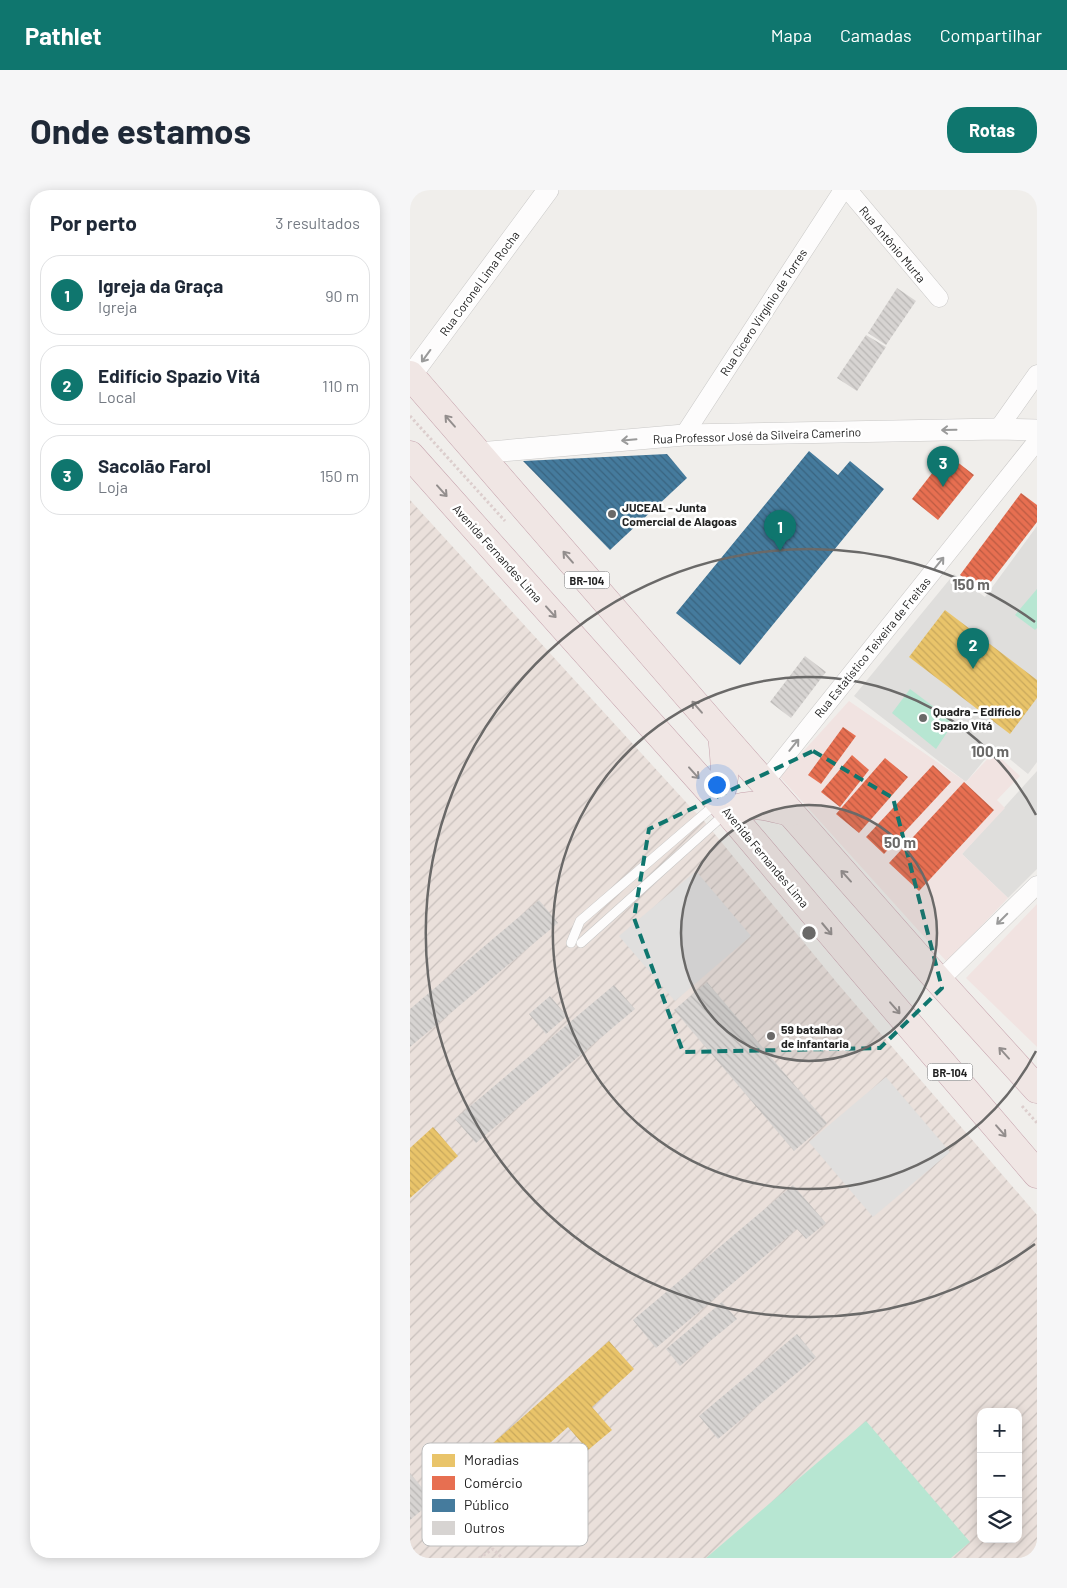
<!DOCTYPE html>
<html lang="pt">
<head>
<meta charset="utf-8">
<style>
  body { margin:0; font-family:Barlow,sans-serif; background:#f6f6f7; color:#1f2937 }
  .controls { position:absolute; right:15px; bottom:15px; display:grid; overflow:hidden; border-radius:10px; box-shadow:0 2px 12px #0003 }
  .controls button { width:45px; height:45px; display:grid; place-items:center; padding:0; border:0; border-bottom:1px solid #e0e1e3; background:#fff; color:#1f2937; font:25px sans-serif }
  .you { position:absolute; left:306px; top:594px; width:18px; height:18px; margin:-12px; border:4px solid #fff; border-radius:50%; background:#1a73e8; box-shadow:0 0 0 8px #1a73e833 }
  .badge { display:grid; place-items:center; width:32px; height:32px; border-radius:50%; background:#0f766e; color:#fff; font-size:16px; font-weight:700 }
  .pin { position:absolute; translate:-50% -41px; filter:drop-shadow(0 1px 2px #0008) }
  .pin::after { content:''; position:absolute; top:26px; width:18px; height:15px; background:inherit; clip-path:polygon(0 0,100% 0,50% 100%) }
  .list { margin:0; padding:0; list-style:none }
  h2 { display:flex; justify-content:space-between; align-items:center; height:65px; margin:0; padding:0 20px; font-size:21px }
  h2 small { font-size:16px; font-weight:400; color:#747a83 }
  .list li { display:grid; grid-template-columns:32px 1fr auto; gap:15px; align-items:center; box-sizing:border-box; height:80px; margin:0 10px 10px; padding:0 10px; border:1px solid #e0e1e3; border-radius:20px }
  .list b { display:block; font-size:19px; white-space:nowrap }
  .list p { margin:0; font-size:16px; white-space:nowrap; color:#747a83 }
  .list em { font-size:16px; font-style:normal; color:#747a83 }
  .icon { flex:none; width:28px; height:28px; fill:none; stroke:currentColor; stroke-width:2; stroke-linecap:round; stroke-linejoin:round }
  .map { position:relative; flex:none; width:627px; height:1368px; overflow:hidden; border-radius:20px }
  header { display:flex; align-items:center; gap:30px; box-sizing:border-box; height:70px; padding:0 25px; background:#0f766e; color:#fff }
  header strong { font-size:24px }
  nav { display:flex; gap:28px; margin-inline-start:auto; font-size:18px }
  .intro { display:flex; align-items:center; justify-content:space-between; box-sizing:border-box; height:120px; padding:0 30px }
  h1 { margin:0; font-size:35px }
  .button { padding:12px 22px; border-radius:20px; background:#0f766e; color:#fff; font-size:18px; font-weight:700 }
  main { display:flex; gap:30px; padding:0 30px }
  aside { flex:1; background:#fff; border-radius:20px; box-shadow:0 2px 12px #0003 }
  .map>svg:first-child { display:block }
  .residential { fill:#dfdedc }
  .commercial { fill:#f1e3e1 }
  .military { fill:url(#military-furrows); fill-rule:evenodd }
  .pitch { fill:#b7e6d2 }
  .parking { fill:#e0dfde }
  .homes { fill:url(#homes-back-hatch) }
  .shops { fill:url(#shops-back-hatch) }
  .public { fill:url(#public-back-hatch) }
  .building { fill:url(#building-back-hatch) }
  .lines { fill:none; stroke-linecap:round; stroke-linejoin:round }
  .service-casing { stroke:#c9c8c7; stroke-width:10 }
  .minor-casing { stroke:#c9c8c7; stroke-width:19 }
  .tertiary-casing { stroke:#c9c8c7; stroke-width:22 }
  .trunk-casing { stroke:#c5a2ac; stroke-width:29 }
  .path { stroke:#dccecd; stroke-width:3; stroke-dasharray:2.5 2.5; stroke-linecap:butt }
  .service { stroke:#fdfcfc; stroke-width:9 }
  .minor { stroke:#fdfcfc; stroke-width:18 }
  .tertiary { stroke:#fdfcfc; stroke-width:21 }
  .trunk { stroke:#f0e6e4; stroke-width:28 }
  .oneway { stroke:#9a9a9a }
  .oneway2 { stroke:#938e8d }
  .marked { fill:none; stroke:#0f766e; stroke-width:4; stroke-dasharray:10 6; stroke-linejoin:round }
  .ring { fill:none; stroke:#6a6968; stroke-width:2.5 }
  .poi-dot { fill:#6a6968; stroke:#fff; stroke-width:2 }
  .labels { text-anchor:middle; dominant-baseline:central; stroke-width:5; stroke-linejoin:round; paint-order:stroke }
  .shield { fill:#fff; stroke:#646464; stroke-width:1 }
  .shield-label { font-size:11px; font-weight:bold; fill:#222 }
  .street-label { font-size:12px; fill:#222; stroke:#fff }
  .poi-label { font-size:12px; font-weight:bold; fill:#222; stroke:#fff; text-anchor:start }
  .key { fill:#fff; stroke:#bdbdbd; stroke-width:1 }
  .key-label { font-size:14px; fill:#222 }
  .centre { fill:#6a6968; stroke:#fff; stroke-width:2.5 }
  .ring-label { font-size:15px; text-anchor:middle; font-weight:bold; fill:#6a6968; stroke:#fff; stroke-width:5; stroke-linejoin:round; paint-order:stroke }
</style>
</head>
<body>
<header>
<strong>Pathlet</strong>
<nav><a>Mapa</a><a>Camadas</a><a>Compartilhar</a></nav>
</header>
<div class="intro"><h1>Onde estamos</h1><a class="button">Rotas</a></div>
<main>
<aside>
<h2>Por perto<small>3 resultados</small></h2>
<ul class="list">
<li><span class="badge">1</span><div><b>Igreja da Graça</b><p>Igreja</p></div><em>90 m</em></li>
<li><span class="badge">2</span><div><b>Edifício Spazio Vitá</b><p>Local</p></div><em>110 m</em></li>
<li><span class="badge">3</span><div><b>Sacolão Farol</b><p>Loja</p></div><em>150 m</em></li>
</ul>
</aside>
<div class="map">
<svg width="627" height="1368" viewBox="0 0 627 1368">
  <defs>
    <pattern id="military-furrows" width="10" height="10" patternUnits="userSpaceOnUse" patternTransform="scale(1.25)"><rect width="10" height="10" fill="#eae0db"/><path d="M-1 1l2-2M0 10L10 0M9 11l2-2" fill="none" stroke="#c8c0bc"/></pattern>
    <pattern id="homes-back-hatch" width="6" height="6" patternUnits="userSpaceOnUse" patternTransform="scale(1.25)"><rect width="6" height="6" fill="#e9c46a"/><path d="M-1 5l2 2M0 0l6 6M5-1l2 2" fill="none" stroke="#c8a85c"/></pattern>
    <pattern id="shops-back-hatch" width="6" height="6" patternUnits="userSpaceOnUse" patternTransform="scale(1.25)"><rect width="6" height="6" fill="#e76f51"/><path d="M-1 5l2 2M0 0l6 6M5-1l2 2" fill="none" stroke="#bb5b43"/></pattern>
    <pattern id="public-back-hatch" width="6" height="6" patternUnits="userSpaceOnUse" patternTransform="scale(1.25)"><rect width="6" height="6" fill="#457b9d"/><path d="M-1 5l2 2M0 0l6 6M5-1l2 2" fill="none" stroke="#396480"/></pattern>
    <pattern id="building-back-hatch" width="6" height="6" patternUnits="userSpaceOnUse" patternTransform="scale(1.25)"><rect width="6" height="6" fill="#d7d4d2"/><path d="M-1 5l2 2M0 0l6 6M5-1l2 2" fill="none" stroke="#b8b6b4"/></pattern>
  </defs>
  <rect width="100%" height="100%" fill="#f0eeeb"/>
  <g class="residential">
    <polygon points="627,336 627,572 618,584 585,557 556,592 444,506 544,384 575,407"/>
    <polygon points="627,581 627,679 598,708 552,664"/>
  </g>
  <g class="commercial">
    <polygon points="439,511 556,592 584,562 610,586 587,610 595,618 552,664 598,708 537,772 370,587"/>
    <polygon points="627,714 627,857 556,788"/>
  </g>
  <path class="military" d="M0 310 285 622 290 626 428 794 627 1025V1368H0ZM571 1222H608V1349H571Z"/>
  <g class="pitch">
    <polygon points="627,399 627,438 625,440 605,425"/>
    <polygon points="500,499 544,532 526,559 482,523"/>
    <polygon points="456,1231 560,1352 541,1368 296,1368"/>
  </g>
  <g class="parking">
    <polygon points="286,681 341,746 265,811 209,746"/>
    <polygon points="476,887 540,962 463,1027 399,952"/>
  </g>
  <g class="homes">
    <polygon points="535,420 627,490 627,508 600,544 499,467"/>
    <polygon points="23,937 48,966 0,1008 0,958"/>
    <polygon points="199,1151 224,1179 182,1217 202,1240 178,1260 158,1237 65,1319 40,1291"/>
  </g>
  <g class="shops">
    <polygon points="537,264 564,285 528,330 502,309"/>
    <polygon points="611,303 627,315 627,332 573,402 550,385"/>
    <polygon points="433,537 446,546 411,594 398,585"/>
    <polygon points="442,565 459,580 430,617 411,602"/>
    <polygon points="475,568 498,587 449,643 426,624"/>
    <polygon points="523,575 541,592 474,664 456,647"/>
    <polygon points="554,592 584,620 509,701 479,673"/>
  </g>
  <g class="public">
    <polygon points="399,261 428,285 440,271 474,299 330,475 266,423"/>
    <polygon points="257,264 277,288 200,360 113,271"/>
  </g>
  <g class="building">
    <polygon points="487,98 506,111 476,155 458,143"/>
    <polygon points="456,145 476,157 447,201 427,188"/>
    <polygon points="395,466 416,482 381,528 360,512"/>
    <polygon points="129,710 148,733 0,857 0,819"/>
    <polygon points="297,792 417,933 384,961 264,820"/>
    <polygon points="204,795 225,819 66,953 45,929"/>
    <polygon points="140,806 157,826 136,844 119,824"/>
    <polygon points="383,995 416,1033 396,1049 387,1039 246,1158 223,1130"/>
    <polygon points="312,1112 327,1129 270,1176 256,1159"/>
    <polygon points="387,1144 406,1167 308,1249 289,1226"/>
    <polygon points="0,1283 23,1311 0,1330"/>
  </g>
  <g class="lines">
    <g class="service-casing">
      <g id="service">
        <polyline points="161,753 170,731 307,613"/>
        <polyline points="171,753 316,623"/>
      </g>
    </g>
    <g class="minor-casing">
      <g id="minor">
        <polyline points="438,0 529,108"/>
        <polyline points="588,239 627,184"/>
        <polyline points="274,245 433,0"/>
        <polyline points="354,593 627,251"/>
        <polyline points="529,791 627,695"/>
      </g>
    </g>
    <g class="tertiary-casing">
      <g id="tertiary">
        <polyline points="0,187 138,0"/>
        <polyline points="68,263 274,245 588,239 627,240"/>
      </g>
    </g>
    <g class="trunk-casing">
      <g id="trunk">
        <polyline points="0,185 312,545 529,791 627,899"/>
        <polyline points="0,265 309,611 453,781 627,984"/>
        <path d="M309 611C317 583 315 573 312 545"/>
        <path d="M318 621C344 612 354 615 380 622"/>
      </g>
    </g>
    <g class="path">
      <polyline points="0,226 95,331"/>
      <polyline points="612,916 627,933"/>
      <polyline points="69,1368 83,1359 92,1368"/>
    </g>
    <use href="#service" class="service"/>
    <use href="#minor" class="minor"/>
    <use href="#tertiary" class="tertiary"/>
    <use href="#trunk" class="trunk"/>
  </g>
  <defs><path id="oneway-shaft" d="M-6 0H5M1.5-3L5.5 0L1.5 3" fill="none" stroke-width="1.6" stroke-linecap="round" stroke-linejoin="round" transform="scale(1.25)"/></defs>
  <g class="oneway">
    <use href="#oneway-shaft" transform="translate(16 166) rotate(126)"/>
    <use href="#oneway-shaft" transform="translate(539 240) rotate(179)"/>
    <use href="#oneway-shaft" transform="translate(219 250) rotate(175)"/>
    <use href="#oneway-shaft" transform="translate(529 373) rotate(-51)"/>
    <use href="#oneway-shaft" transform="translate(384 555) rotate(-51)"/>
    <use href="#oneway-shaft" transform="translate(592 729) rotate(135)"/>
  </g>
  <g class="oneway2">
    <use href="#oneway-shaft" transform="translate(40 231) rotate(-131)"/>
    <use href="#oneway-shaft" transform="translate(32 301) rotate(48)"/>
    <use href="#oneway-shaft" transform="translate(158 367) rotate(-131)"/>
    <use href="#oneway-shaft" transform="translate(141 422) rotate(48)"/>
    <use href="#oneway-shaft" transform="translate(287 517) rotate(-131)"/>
    <use href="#oneway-shaft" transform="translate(284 583) rotate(48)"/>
    <use href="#oneway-shaft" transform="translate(436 686) rotate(-132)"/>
    <use href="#oneway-shaft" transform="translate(417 739) rotate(50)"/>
    <use href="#oneway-shaft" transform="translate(485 818) rotate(49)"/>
    <use href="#oneway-shaft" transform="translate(594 863) rotate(-132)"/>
    <use href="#oneway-shaft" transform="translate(591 941) rotate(49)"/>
  </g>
  <path class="marked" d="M403 561 483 608 532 798 470 858 273 862 224 728 239 639Z"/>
  <circle cx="399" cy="743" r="128" fill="#6a6968" fill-opacity=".12"/>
  <g class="ring">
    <circle cx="399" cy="743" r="128"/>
    <path d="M626 861A256 256 0 1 1 626 625"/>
    <path d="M625 1054A384 384 0 1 1 625 432"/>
  </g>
  <g class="poi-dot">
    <circle cx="202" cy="324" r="5"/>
    <circle cx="513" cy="528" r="5"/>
    <circle cx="361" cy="846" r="5"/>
  </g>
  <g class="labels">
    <g class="shield">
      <rect x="154.5" y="381.5" width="45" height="17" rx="4"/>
      <rect x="517.5" y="873.5" width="45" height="17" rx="4"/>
    </g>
    <g class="shield-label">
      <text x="177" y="390">BR-104</text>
      <text x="540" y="882">BR-104</text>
    </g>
    <g class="street-label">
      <text transform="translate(483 54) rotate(50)">Rua Antônio Murta</text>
      <text transform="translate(69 93) rotate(-54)">Rua Coronel Lima Rocha</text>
      <text transform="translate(353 122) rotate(-57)">Rua Cícero Virgínio de Torres</text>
      <text transform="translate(347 245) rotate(-2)">Rua Professor José da Silveira Camerino</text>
      <text transform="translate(88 363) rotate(48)">Avenida Fernandes Lima</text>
      <text transform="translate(462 457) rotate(-51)">Rua Estatístico Teixeira de Freitas</text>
      <text transform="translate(356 667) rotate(50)">Avenida Fernandes Lima</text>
    </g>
    <g class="poi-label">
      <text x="212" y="317">JUCEAL - Junta<tspan x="212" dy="14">Comercial de Alagoas</tspan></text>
      <text x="523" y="521">Quadra - Edifício<tspan x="523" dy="14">Spazio Vitá</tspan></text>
      <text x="371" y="839">59 batalhao<tspan x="371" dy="14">de infantaria</tspan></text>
    </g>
  </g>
  <rect x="12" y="1253" width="166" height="103" rx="8" class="key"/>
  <rect x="22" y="1264" width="23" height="13" fill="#e9c46a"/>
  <rect x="22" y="1286" width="23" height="14" fill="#e76f51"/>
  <rect x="22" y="1309" width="23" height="13" fill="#457b9d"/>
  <rect x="22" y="1331" width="23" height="14" fill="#d7d4d2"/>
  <g class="key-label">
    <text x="54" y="1275">Moradias</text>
    <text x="54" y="1298">Comércio</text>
    <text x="54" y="1320">Público</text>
    <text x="54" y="1343">Outros</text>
  </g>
  <circle cx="399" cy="743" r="8" class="centre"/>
  <g class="ring-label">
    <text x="561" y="400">150 m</text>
    <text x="580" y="567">100 m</text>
    <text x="490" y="658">50 m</text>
  </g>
</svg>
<div class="controls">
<button>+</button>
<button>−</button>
<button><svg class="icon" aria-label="layers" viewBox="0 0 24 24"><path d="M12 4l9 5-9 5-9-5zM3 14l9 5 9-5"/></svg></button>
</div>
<div class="you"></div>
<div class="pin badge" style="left:370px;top:361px">1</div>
<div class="pin badge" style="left:563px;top:479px">2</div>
<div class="pin badge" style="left:533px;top:297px">3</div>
</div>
</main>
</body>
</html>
